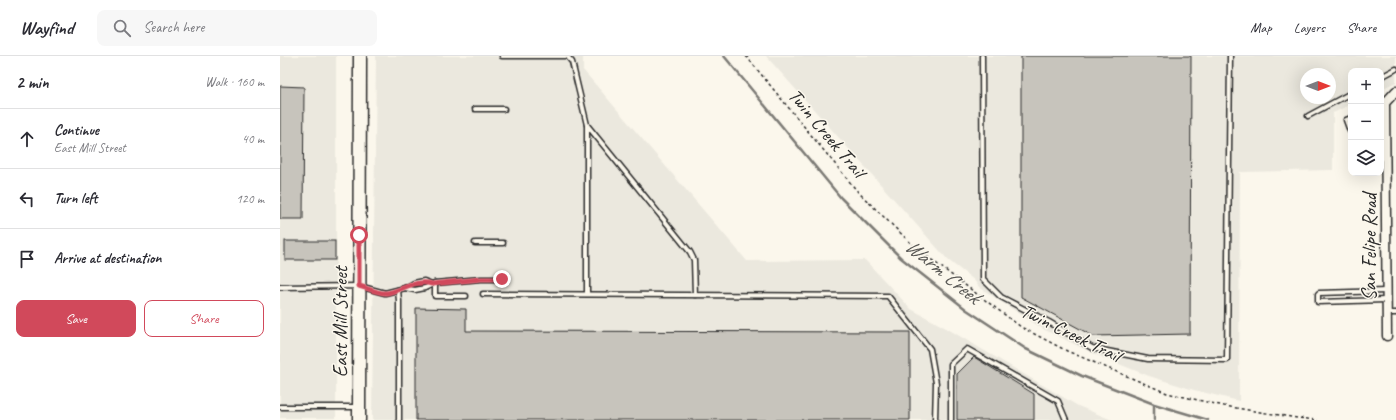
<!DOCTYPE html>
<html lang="en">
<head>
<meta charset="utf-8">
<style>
  body { margin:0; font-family:Caveat,sans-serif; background:#f7f7f7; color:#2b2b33 }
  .controls { position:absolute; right:12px; top:12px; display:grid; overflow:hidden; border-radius:8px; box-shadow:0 4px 16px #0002 }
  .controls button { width:36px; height:36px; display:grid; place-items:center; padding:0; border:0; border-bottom:1px solid #e1e1e2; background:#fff; color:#2b2b33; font:20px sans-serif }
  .compass { position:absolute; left:1020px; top:12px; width:36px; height:36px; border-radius:50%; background:#fff; box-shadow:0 4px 16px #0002; rotate:90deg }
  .stop { position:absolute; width:12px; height:12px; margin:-9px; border:3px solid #d1495b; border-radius:50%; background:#fff }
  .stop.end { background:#d1495b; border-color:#fff; box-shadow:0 1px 4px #0008 }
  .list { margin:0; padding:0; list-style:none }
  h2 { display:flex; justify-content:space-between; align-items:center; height:52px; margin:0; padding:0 16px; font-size:17px }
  h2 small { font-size:13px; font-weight:400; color:#7c7c81 }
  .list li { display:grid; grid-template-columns:26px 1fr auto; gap:12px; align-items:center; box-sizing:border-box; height:60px; padding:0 16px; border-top:1px solid #e1e1e2 }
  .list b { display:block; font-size:15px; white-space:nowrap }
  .list p { margin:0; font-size:13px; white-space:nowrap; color:#7c7c81 }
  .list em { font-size:13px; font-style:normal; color:#7c7c81 }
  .actions { display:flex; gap:8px; padding:12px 16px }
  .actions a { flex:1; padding:9px 0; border:1px solid #d1495b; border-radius:8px; text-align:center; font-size:14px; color:#d1495b }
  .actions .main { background:#d1495b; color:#fff }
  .icon { flex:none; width:22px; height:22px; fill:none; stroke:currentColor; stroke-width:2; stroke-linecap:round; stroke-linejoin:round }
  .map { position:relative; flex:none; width:1116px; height:364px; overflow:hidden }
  header { display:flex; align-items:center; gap:24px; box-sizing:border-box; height:56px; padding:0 20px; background:#fff; border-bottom:1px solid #e1e1e2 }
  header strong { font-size:19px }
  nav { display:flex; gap:22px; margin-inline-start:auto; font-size:14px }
  .search { width:280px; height:36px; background:#f7f7f7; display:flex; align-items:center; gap:10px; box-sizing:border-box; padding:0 14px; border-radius:8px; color:#7c7c81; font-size:15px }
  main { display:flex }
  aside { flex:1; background:#fff }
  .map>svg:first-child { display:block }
  .built { fill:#ebe8de; fill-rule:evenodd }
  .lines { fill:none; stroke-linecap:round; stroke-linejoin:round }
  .stream { stroke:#7b7a75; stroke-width:2.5 }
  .building { fill:#c7c4bc; stroke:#2b2b2b }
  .lane-casing { stroke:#2b2b2b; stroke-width:7 }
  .street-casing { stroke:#2b2b2b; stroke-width:11 }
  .secondary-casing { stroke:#2b2b2b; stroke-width:15 }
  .path { stroke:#2b2b2b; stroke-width:1.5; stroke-dasharray:3 3; stroke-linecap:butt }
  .lane { stroke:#fbf7ec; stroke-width:4 }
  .street { stroke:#fbf7ec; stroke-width:8 }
  .secondary { stroke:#fbf7ec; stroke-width:12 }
  .route { stroke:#d1495b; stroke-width:5 }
  .labels { text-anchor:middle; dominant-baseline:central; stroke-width:3; stroke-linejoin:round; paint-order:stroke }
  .street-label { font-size:20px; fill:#2b2b2b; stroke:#fbf7ec }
  .water-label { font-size:21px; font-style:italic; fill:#5a5956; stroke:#fbf7ec }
</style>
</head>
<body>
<header>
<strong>Wayfind</strong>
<div class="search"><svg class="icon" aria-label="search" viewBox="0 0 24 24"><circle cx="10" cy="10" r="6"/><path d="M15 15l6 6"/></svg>Search here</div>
<nav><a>Map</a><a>Layers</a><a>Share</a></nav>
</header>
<main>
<aside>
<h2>2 min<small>Walk · 160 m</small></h2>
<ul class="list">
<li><svg class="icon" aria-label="ahead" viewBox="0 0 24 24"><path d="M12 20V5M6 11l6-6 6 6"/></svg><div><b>Continue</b><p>East Mill Street</p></div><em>40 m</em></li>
<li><svg class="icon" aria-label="left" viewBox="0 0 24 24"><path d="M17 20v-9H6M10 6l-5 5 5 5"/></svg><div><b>Turn left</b></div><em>120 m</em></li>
<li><svg class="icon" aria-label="arrive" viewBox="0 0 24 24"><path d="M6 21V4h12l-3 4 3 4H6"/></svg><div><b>Arrive at destination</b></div></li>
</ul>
<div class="actions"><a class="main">Save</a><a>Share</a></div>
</aside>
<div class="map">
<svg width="1116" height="364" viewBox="0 0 1116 364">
  <rect width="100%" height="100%" fill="#fbf7ec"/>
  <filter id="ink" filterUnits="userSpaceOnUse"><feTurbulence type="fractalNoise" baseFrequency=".025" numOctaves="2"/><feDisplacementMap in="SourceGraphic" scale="8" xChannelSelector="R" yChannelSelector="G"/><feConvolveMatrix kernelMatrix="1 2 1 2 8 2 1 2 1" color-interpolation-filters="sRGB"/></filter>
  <g filter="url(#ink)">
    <g class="built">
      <rect x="0" y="0" width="56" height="362"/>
      <polygon points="96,0 303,0 303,14 467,205 585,204 631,253 666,272 798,350 832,364 92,364"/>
      <path d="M486 0H1116V26L1101 33V15H1071V48L1053 57V114L960 116 959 345 914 334 869 320 819 300 763 273 699 231 694 224 668 204ZM1026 18H1050V42H1026Z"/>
    </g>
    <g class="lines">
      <g class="stream">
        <polyline points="444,0 561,142 621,202 687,254 746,293 802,320 874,348 928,364"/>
        <polyline points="874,349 874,364"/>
      </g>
    </g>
    <g class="building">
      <polygon points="741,0 911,0 910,278 813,280 741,241"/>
      <polygon points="0,30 24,31 23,163 0,163"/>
      <rect x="5" y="185" width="50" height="19"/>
      <polygon points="136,252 186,253 186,275 630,276 630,364 136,364"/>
      <polygon points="694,301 754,338 754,364 677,364 677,318"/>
    </g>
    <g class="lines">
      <g class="lane-casing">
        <g id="lane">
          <polyline points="222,0 287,0 292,6 307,69 410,196 414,204 415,239"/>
          <polyline points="702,0 703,223 721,241 769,266 812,292 868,303 947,304 950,0"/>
          <polyline points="1101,21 1116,13"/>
          <polyline points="195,53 224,53"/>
          <polyline points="1028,60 1071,37"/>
          <polyline points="1071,62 1066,64 1070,75 1071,75"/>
          <polyline points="307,69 307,238"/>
          <polyline points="195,187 223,187"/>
          <polyline points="155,227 155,240 186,240"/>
          <polyline points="0,231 79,230 105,237 125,232 134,227 144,225 152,228"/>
          <polyline points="125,232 135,234 145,232 155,227 201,223 222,223"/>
          <polyline points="118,234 119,245 119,364"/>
          <polyline points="1106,235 1039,237 1038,238 1038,246 1106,244"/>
          <polyline points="203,238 608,240 650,293 656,327 655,364"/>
          <polyline points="1106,257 1116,257"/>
          <polyline points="0,351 79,351"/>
          <polyline points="671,364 671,308 687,293 778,345 786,364"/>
        </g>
      </g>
      <g class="street-casing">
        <polyline id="street" points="1107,280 1105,47 1116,35"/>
      </g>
      <g class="secondary-casing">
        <polyline id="secondary" points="79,364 80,0"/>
      </g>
      <polyline class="path" points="466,0 578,136 637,193 741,271 787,295 887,337 944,350 1017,362 1038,364"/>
      <use href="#lane" class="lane"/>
      <use href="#street" class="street"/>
      <use href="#secondary" class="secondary"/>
    </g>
  </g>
  <g class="lines" filter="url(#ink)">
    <path class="route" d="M79 179V230C87 232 99 238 107 237 123 234 136 223 152 228L201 223H222"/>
  </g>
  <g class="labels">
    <g class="street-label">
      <text transform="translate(547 77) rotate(50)">Twin Creek Trail</text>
      <text transform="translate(1089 191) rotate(-90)">San Felipe Road</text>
      <text transform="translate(60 266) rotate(-90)">East Mill Street</text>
      <text transform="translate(791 277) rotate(26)">Twin Creek Trail</text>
    </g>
    <g class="water-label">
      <text transform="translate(663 215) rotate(39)">Warm Creek</text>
    </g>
  </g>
</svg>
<div class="controls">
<button>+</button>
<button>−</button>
<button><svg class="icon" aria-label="layers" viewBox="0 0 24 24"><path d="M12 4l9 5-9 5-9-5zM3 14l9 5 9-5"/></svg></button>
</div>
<svg class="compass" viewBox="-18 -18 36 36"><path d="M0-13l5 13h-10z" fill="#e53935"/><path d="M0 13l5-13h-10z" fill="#7c7c81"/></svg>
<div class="stop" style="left:79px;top:179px"></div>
<div class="stop end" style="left:222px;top:223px"></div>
</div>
</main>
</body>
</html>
